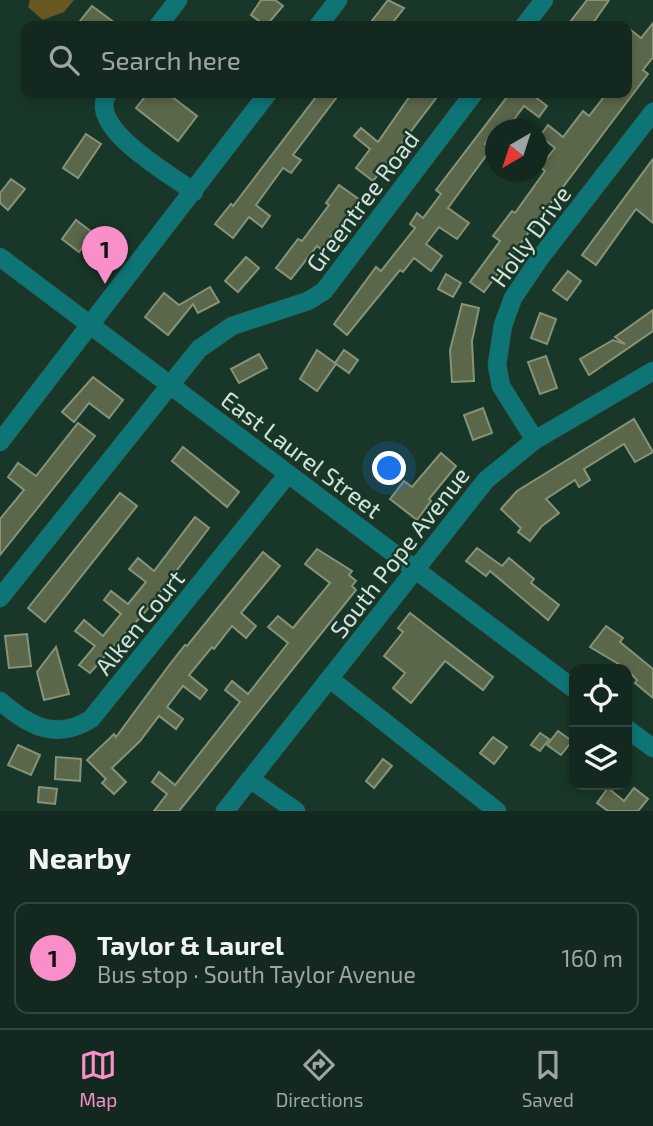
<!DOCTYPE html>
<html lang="en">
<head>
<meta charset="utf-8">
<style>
  body { margin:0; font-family:"Exo 2",sans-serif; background:#20352c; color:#f1f3f6 }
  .controls { position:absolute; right:21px; bottom:21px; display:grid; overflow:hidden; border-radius:14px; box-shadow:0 4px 10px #0003 }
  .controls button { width:63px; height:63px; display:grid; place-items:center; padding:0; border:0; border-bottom:2px solid #32453d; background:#13291f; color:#f1f3f6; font:35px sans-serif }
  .compass { position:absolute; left:485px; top:119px; width:63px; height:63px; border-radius:50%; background:#13291f; box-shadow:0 4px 10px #0003; rotate:219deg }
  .you { position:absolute; left:390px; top:469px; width:24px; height:24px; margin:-18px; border:5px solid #fff; border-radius:50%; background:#1a73e8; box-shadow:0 0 0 10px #1a73e833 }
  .badge { display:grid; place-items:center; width:46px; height:46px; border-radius:50%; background:#f98fc9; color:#111; font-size:23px; font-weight:700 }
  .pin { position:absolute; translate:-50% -58px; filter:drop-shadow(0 2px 4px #0008) }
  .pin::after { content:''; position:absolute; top:37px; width:24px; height:21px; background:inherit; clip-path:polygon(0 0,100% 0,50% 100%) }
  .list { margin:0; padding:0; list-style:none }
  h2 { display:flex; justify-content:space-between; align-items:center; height:91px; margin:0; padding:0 28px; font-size:30px }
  h2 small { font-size:23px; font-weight:400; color:#9da6a4 }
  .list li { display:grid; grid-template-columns:46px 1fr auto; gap:21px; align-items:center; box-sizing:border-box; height:112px; margin:0 14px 14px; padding:0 14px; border:2px solid #32453d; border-radius:14px }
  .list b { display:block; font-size:26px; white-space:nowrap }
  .list p { margin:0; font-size:23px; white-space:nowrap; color:#9da6a4 }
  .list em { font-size:23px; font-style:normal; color:#9da6a4 }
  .icon { flex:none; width:38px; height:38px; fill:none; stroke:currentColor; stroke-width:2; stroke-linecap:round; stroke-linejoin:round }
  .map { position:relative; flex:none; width:653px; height:811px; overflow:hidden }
  .search { position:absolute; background:#13291f; box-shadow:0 4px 10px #0003; left:21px; right:21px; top:21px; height:77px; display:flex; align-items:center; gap:18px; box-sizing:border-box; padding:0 24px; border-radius:14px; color:#9da6a4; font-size:26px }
  .sheet { height:217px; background:#13291f }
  nav { display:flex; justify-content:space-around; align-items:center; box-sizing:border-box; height:98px; border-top:2px solid #32453d; background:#13291f; font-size:19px; color:#9da6a4 }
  nav a { display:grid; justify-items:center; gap:4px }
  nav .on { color:#f98fc9 }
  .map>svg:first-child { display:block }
  .forest { fill:#695822 }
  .building { fill:#5b674b; stroke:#869376; stroke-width:2 }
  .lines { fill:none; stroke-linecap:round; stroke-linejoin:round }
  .minor-casing { stroke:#375345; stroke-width:19 }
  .minor { stroke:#0e7576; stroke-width:18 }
  .labels { text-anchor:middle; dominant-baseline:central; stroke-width:5; stroke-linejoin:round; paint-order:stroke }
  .street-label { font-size:24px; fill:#d2e4da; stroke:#193729 }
</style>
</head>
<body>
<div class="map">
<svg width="653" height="811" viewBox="0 0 653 811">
  <rect width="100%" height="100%" fill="#193729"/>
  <polygon class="forest" points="30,0 74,0 64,12 43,20 28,7"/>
  <g class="building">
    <polygon points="261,0 275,0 283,6 266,26 251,15"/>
    <polygon points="388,0 404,8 390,26 368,26"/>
    <polygon points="587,0 609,0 591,26 567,26"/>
    <polygon points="92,6 119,26 87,26 80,21"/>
    <polygon points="653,23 653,57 643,70 648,74 484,292 470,282 500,241 493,236 512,211 515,213 545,171 540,167 555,148 540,136 548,125 563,137 583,111 589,116 607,93 627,93 627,27 641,38"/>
    <polygon points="148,93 167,93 197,116 178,141 136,108"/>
    <polygon points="319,93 340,93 293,155 301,160 291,173 283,168 256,205 270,216 262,227 249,217 233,238 215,224 231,204 233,206"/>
    <polygon points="412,93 440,93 373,181 356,168 370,149 354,136 361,128 378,142"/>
    <polygon points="510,93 530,93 547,106 539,117 524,106 507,129 501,124 495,130 485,144 491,149 448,208 469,223 457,239 439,227 426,244 442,256 431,271 414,258 403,272 400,270 347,335 334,324 376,267 381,271 415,228 410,224 417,213 423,218 441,194 436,190"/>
    <polygon points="86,134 101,144 78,178 63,168"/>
    <polygon points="653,159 653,223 636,209 596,265 582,255"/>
    <polygon points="11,179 25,189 8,210 0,203 0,193"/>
    <polygon points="339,185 360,200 321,249 317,246 291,279 276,268 298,239 302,241 329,205 326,203"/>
    <polygon points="76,220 93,233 79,252 62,239"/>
    <polygon points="246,257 259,268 238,292 225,281"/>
    <polygon points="568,271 581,281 567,300 553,290"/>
    <polygon points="446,274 461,283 453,297 438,289"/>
    <polygon points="210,287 219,302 198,313 193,304 168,335 145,317 164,293 179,305"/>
    <polygon points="462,304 479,308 472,341 474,381 452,382 450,350"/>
    <polygon points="653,310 653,331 589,375 580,359 613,340 625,344 615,337"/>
    <polygon points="540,313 556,319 547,344 531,338"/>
    <polygon points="317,350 335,363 344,350 358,360 349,373 336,364 317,391 300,379"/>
    <polygon points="259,354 267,368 239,383 231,369"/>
    <polygon points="546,356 557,388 540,394 528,362"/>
    <polygon points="93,377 123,400 109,418 89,403 74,422 62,412"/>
    <polygon points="483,408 492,433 473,440 464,415"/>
    <polygon points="634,419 653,452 635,462 624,444 584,469 590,480 579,487 575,480 546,499 559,513 542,526 530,541 518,532 521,528 501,509 517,491"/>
    <polygon points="78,423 95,436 0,555 0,519 24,490 8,477 18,463 36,476"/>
    <polygon points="183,447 239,492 227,507 172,461"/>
    <polygon points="441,453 456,466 429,499 431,501 417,520 390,499 404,481 412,487"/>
    <polygon points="120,493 137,506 45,622 28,608"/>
    <polygon points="195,517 209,528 145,612 90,673 79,665 95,646 75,631 84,620 103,636 121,614 104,600 111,591 128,604 146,582 129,569 138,558 154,571"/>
    <polygon points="477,548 502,566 509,558 534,579 531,583 559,605 548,620 490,571 486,576 466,561"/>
    <polygon points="317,549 352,571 349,575 356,581 352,586 356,590 179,811 154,811 167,794 152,782 159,772 175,785 240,702 225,690 232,681 248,694 288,643 268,627 278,616 293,628 330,583 305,564"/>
    <polygon points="263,552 280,566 241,613 256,626 246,638 232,626 214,649 212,647 189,675 207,690 200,699 183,686 167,707 183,719 176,729 159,716 140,741 112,768 126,782 114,794 102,783 106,779 87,760 114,734 116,737 170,664 185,645 187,646"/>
    <polygon points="410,613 493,677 483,690 445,661 411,703 393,688 405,673 384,656 403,632 398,628"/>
    <polygon points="606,626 623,638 620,642 653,669 653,698 635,683 637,680 627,669 590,647"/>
    <polygon points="27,634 31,666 9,668 5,636"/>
    <polygon points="56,647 69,694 44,700 37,672"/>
    <polygon points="558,731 572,741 561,755 547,745"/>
    <polygon points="540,733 549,739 540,751 531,745"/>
    <polygon points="493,737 507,747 494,764 480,753"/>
    <polygon points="18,745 40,755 31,775 8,765"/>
    <polygon points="56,757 81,759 80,781 55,779"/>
    <polygon points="383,759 392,766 374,788 366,781"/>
    <polygon points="39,787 57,789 55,804 38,802"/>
    <polygon points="608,788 624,801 634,788 648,799 638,811 608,811 597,803"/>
  </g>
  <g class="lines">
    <g class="minor-casing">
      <g id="minor">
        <polyline points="158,26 178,0"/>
        <polyline points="318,26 338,0"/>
        <polyline points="524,26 544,0"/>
        <path d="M108 93C85 127 170 174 194 192"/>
        <polyline points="0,257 574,689"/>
        <polyline points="535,440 501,386 497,365 503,325 513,298 540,258 653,112"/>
        <polyline points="0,442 268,93"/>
        <polyline points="0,598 199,349 232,326 308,301 324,291 474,93"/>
        <polyline points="330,679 497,811"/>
        <path d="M0 701C29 726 56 741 91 719L288 474"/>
        <polyline points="627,729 653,748"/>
        <polyline points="250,779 296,811"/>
        <polyline points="225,811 486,480 535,440 653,371"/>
      </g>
    </g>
    <use href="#minor" class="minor"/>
  </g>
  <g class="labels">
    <g class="street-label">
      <text transform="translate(362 201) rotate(-53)">Greentree Road</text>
      <text transform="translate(530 236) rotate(-54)">Holly Drive</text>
      <text transform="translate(302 454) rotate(37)">East Laurel Street</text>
      <text transform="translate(399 552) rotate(-52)">South Pope Avenue</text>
      <text transform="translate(139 622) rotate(-51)">Alken Court</text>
    </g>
  </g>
</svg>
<div class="controls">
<button><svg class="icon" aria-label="locate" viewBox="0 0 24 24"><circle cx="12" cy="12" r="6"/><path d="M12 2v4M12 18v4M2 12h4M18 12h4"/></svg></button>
<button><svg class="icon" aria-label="layers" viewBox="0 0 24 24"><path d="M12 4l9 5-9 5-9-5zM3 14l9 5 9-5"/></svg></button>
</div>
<svg class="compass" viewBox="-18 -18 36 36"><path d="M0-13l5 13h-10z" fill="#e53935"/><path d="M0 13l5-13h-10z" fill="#9da6a4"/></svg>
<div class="you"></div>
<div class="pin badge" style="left:105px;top:284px">1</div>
<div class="search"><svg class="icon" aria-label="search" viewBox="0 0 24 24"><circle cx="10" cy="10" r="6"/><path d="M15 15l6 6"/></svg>Search here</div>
</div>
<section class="sheet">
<h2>Nearby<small></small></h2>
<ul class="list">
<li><span class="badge">1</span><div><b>Taylor &amp; Laurel</b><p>Bus stop · South Taylor Avenue</p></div><em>160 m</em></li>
</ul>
</section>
<nav>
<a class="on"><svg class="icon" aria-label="map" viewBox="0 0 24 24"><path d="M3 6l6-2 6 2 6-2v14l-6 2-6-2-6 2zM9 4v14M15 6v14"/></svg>Map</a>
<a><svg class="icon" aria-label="directions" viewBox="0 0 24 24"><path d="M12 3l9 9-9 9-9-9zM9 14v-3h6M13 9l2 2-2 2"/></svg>Directions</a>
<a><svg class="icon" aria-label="saved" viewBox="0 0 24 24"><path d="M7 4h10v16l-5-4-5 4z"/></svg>Saved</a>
</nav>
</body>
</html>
